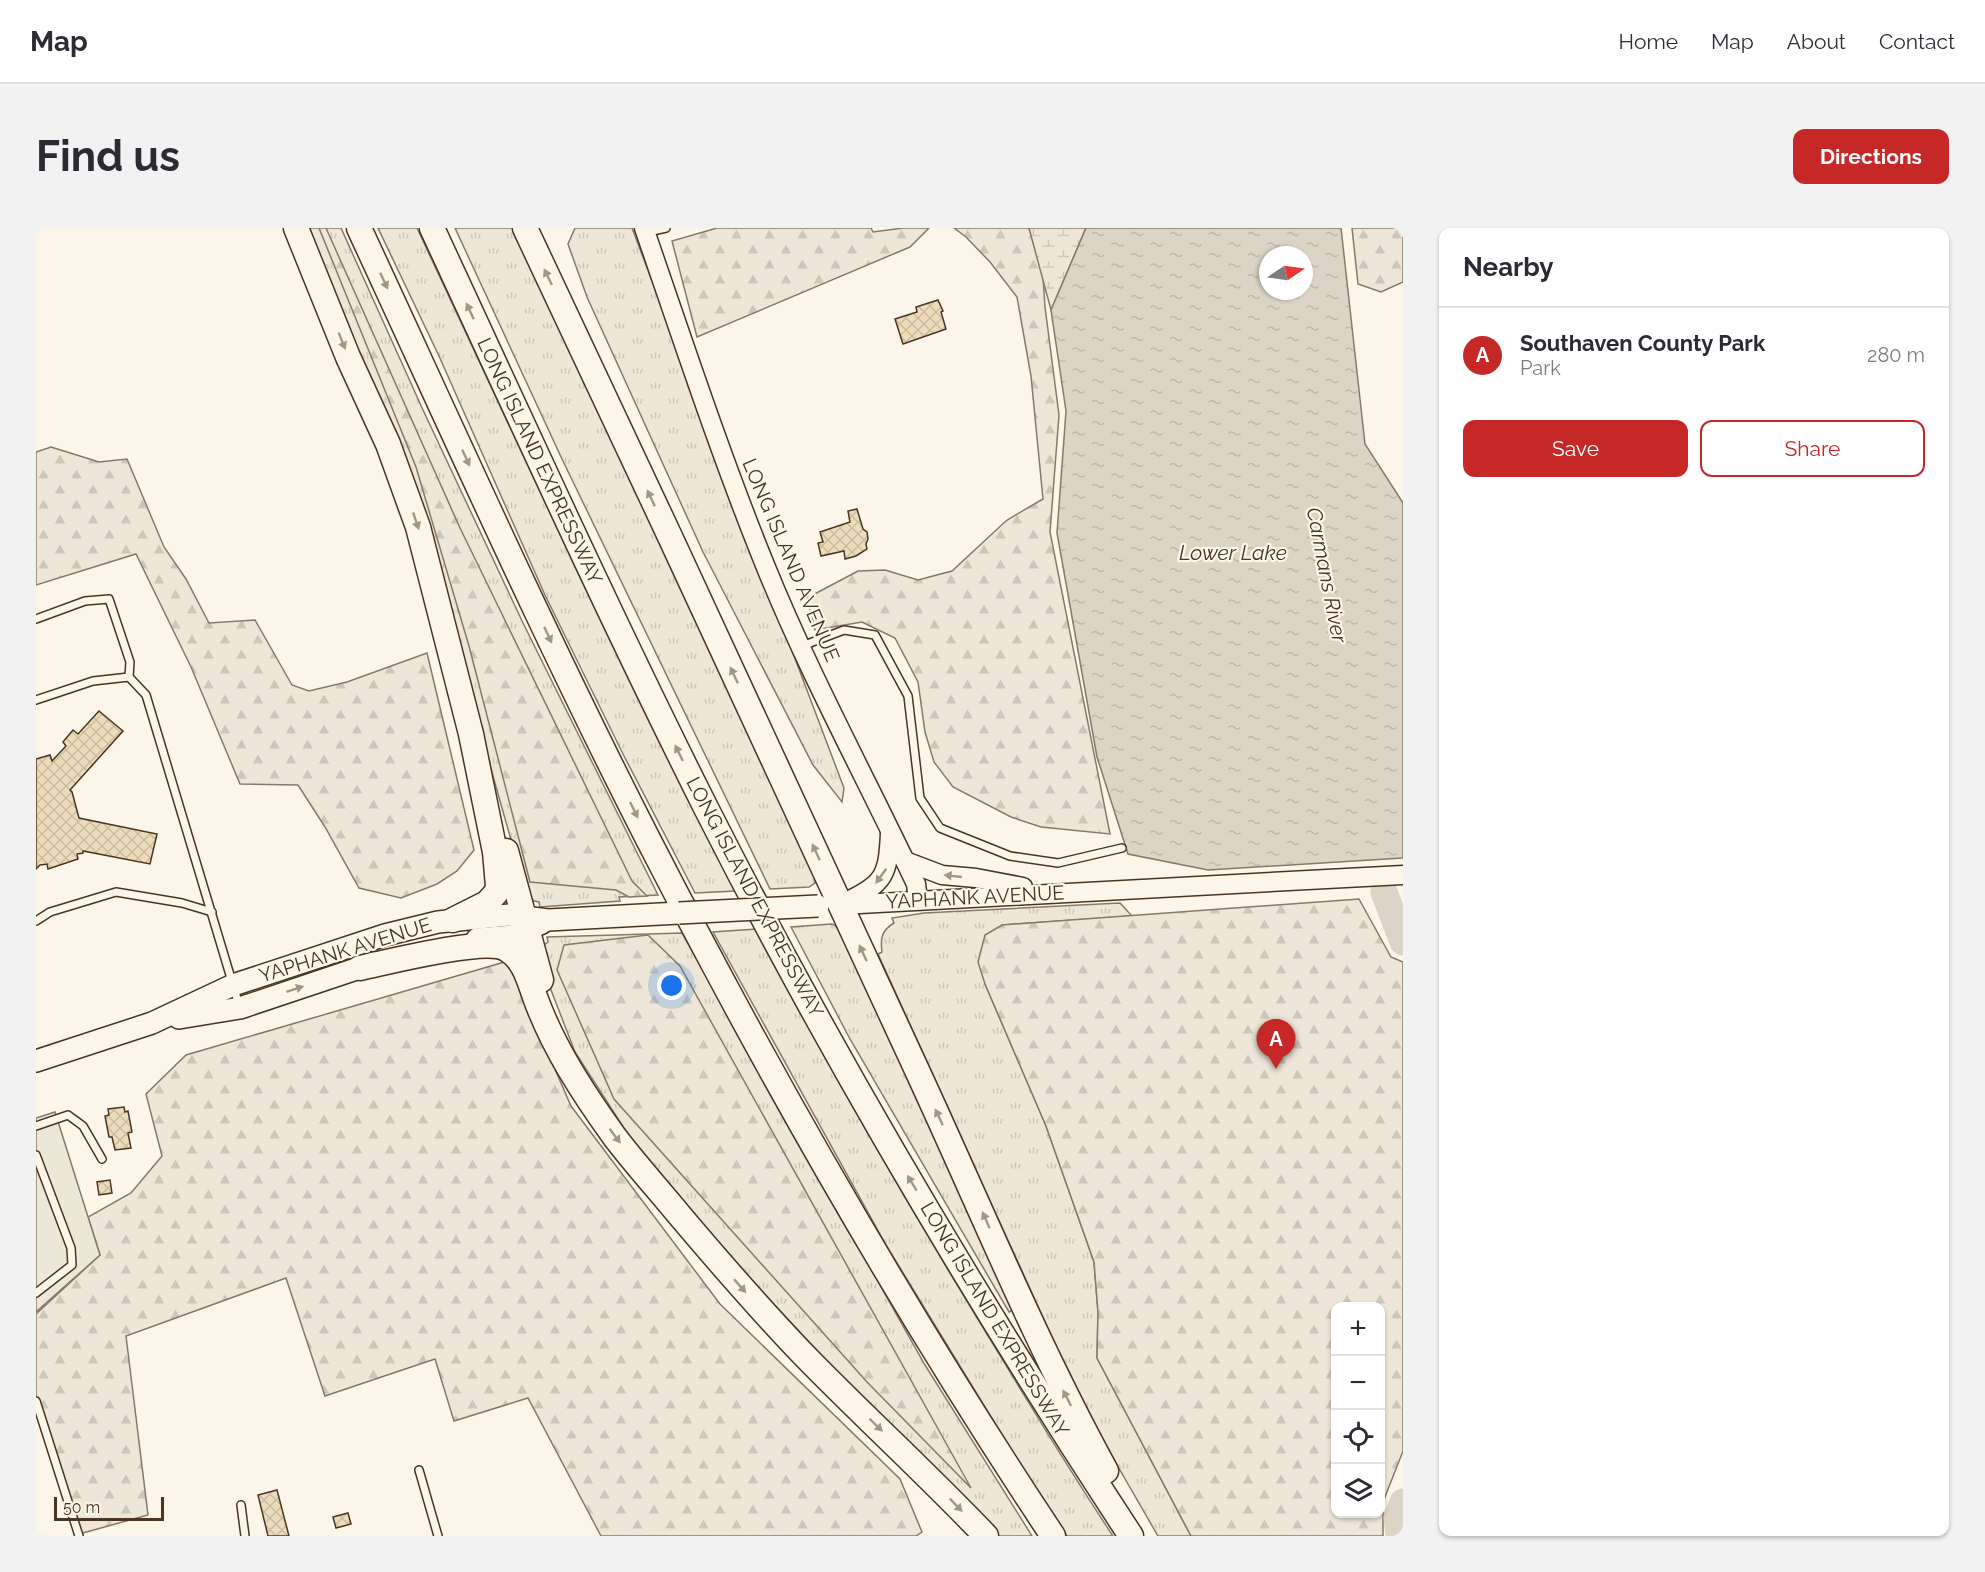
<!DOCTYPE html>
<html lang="en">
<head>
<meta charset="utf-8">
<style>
  body { margin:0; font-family:Raleway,sans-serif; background:#f2f2f3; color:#2b2b33 }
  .controls { position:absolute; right:18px; bottom:18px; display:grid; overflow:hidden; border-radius:12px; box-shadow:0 2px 4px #0004 }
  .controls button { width:54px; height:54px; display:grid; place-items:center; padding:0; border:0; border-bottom:2px solid #e1e1e2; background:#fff; color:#2b2b33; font:30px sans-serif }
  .compass { position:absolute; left:1223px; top:18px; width:54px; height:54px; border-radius:50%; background:#fff; box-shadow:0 2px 4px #0004; rotate:77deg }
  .scale { position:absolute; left:18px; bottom:15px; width:110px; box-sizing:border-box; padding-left:6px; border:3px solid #4a3520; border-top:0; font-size:16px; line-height:21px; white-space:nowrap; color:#4a3520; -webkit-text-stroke:4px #fbf6e9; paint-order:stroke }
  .you { position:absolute; left:636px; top:758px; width:21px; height:21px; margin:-15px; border:4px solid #fff; border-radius:50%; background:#1a73e8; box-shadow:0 0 0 9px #1a73e833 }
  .badge { display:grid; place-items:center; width:39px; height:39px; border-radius:50%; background:#c62828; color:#fff; font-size:20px; font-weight:700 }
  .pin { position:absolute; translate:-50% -50px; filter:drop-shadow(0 2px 3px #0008) }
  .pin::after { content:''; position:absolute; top:32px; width:21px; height:18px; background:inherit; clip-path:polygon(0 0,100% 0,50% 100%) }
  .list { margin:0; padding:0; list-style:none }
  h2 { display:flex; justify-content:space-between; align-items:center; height:78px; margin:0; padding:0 24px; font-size:26px }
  h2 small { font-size:20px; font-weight:400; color:#7c7c81 }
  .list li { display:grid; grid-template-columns:39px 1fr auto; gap:18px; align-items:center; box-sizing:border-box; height:96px; padding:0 24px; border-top:2px solid #e1e1e2 }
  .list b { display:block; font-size:22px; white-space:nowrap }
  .list p { margin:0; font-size:20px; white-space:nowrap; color:#7c7c81 }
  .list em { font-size:20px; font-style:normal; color:#7c7c81 }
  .actions { display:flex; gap:12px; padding:18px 24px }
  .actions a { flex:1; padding:14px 0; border:2px solid #c62828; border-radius:12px; text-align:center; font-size:21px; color:#c62828 }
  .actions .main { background:#c62828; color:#fff }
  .icon { flex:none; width:33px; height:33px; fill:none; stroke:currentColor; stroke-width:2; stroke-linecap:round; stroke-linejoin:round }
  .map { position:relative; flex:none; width:1367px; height:1308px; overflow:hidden; border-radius:12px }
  header { display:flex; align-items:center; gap:36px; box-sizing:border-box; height:84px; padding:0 30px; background:#fff; border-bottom:2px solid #e1e1e2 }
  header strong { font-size:28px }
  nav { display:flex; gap:33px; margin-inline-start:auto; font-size:21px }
  .intro { display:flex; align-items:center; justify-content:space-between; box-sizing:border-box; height:144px; padding:0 36px }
  h1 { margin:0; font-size:42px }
  .button { padding:15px 27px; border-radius:12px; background:#c62828; color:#fff; font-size:21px; font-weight:700 }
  main { display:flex; gap:36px; padding:0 36px }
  aside { flex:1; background:#fff; border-radius:12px; box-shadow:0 2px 4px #0004 }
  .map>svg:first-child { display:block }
  .grass { fill:url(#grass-tufts); stroke:#887966; stroke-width:1.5 }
  .forest { fill:url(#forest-firs); stroke:#887966; stroke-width:1.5; fill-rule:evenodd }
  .wetland { fill:url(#wetland-marsh); stroke:#887966; stroke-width:1.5 }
  .parking { fill:#ede7d9; stroke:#887966; stroke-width:1.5 }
  .water { fill:url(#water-ripples); stroke:#887966; stroke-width:1.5; fill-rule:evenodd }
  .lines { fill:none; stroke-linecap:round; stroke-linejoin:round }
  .river { stroke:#dcd4c6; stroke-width:27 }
  .building { fill:url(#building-cross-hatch); stroke:#4a3520; stroke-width:1.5 }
  .lane-casing { stroke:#4a3520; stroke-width:10 }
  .secondary-casing { stroke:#4a3520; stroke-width:21 }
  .primary-casing { stroke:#4a3520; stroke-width:24 }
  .highway-casing { stroke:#4a3520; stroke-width:27 }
  .lane { stroke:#fbf6e9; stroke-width:7 }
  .secondary { stroke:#fbf6e9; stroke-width:18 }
  .primary { stroke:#fbf6e9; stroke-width:21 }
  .highway { stroke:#fbf6e9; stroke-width:24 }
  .primary-bridge-casing { stroke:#4a3520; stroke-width:24; stroke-linecap:butt }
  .primary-bridge { stroke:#fbf6e9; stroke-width:21 }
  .oneway { fill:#a29684 }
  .labels { text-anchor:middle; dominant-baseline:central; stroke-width:4.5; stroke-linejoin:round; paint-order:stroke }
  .street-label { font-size:20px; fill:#4a3520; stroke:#fbf6e9 }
  .water-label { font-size:21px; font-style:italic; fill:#4a3520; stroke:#fbf6e9 }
</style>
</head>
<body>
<header>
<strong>Map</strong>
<nav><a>Home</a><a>Map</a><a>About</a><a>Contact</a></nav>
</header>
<div class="intro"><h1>Find us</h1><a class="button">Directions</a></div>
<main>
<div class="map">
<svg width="1367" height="1308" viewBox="0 0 1367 1308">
  <defs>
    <pattern id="grass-tufts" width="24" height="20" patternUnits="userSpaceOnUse" patternTransform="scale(1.5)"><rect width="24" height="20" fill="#ede6d9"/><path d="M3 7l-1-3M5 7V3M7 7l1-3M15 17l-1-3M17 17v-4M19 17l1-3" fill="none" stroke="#cdc6ba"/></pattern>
    <pattern id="forest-firs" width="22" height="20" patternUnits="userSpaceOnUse" patternTransform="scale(1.5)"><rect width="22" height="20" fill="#ede6d9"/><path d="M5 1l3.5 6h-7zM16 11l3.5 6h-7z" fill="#cdc6ba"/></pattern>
    <pattern id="wetland-marsh" width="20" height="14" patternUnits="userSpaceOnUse" patternTransform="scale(1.5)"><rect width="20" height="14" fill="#ede6d9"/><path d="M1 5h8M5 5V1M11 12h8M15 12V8" fill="none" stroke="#cdc6ba"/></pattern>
    <pattern id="water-ripples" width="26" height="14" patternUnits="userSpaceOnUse" patternTransform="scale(1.5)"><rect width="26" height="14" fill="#dcd4c6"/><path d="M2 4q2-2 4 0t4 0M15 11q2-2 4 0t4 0" fill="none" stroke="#beb7aa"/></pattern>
    <pattern id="building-cross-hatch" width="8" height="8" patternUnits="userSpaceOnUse" patternTransform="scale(1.5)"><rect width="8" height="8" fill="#ecdcbc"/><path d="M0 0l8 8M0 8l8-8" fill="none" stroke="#ccbda1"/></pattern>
  </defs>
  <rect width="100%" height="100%" fill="#fbf6e9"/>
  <g class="grass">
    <polygon points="268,0 305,0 387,182 487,395 622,667 583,669 584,673 504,679 503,674 498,673 493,668 483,640 449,520"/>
    <polygon points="342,0 381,0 543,347 699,663 659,665 587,526 509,367 403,128"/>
    <polygon points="419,0 480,0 780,646 779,655 773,659 734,661 526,231"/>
    <polygon points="539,0 596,0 808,560 806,574 777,537 667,324 551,69 532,16"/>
    <path d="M1084 675 1096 688 966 697 949 756 1010 898 1058 1034 1062 1084 1061 1130 1155 1308H1122L1066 1211 1020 1118 842 726 846 724C844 710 846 702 858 695L856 690 888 685Z"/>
    <polygon points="796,696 804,700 982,1080 973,1084 814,811 755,699"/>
    <path d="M720 701C789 833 863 961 940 1088 985 1162 1029 1236 1077 1308H1031L1001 1264 850 1017 677 704Z"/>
    <polygon points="646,705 889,1137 996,1308 959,1308 847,1193 733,1071 648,976 593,908 539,824 510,749 508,717 512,714 511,709"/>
  </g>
  <g class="forest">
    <polygon points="283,0 290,0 424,300 596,653 611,668 593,669 580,662 494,654 433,418 380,239"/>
    <polygon points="681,0 835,0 837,4 867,0 893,0 874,19 661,109 636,13"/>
    <polygon points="918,0 993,0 1007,49 1009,79 1023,187 1014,304 1074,606 1005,599 975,589 917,559 898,534 889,504 882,454 859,410 826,394 779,402 771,370 822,343 849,342 882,352 916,343 971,292 1007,271 995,148 981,69 954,34 930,9"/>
    <polygon points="1316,0 1367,0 1367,54 1345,64 1322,56"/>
    <polygon points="15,219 63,234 91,231 128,319 150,351 173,395 219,392 256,457 273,463 311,454 391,425 438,622 421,643 401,656 365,670 323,660 289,599 262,557 204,556 155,439 100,326 0,357 0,224"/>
    <path d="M1323 671 1355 729 1367 734V1223L1347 1274V1308H1155L1061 1130 1062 1084 1058 1034 1010 898 949 756 942 734 949 707 966 697ZM1300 1078H1344V1286H1300Z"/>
    <polygon points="612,707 644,738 935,1260 831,1154 578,871 521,742 528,717"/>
    <polygon points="472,733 535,878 684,1076 864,1251 886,1304 880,1308 565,1308 492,1170 418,1193 399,1131 289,1168 250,1050 90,1108 112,1287 43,1306 0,1173 0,1086 64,1027 52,989 95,965 126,928 110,866 150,827"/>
  </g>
  <polygon class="wetland" points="993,0 1050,0 1015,82"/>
  <polygon class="parking" points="19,884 64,1027 0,1084 0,890"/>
  <path class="water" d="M1050 0H1305L1329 216 1367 275V630L1172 642 1092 626 1061 529 1021 305 1030 183 1015 82ZM1232 27H1268V63H1232Z"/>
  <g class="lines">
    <g class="river">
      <polyline points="1348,664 1367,714"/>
      <polyline points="1363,1308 1361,1289 1367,1274"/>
    </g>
  </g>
  <g class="building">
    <polygon points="902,72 907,83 905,84 910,101 867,116 859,91 881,84 880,79"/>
    <polygon points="821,281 827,301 831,304 832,311 830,316 831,321 820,328 809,331 808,323 785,328 782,315 787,314 784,304 814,294 812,283"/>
    <polygon points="63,483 87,503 34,562 36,564 43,590 121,606 114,636 47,623 47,625 41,626 42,631 12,641 11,636 4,637 0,641 0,531 14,527 16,533 30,518 27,514 37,502 42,506"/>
    <polygon points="88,879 89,884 92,883 96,904 92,905 95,920 79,922 76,909 73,909 69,888 73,887 72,881"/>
    <polygon points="74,952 76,965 63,967 61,954"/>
    <polygon points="241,1262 253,1308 232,1308 222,1267"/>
    <polygon points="312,1285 315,1296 300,1300 297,1289"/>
  </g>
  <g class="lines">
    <g class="lane-casing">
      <g id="lane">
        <polyline points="612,4 630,0"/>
        <polyline points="0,391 49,373 73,371 94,434 93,449"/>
        <polyline points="766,418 808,402 839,407 872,468 884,570 904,600 974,628 1022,635 1086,620"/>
        <polyline points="0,472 57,453 93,449 110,467 203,777"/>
        <polyline points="0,693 14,684 80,664 146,675 176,684"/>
        <polyline points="0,898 32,887 47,898 66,931"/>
        <polyline points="0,927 35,1020 36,1037 0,1065"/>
        <polyline points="0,1173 43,1308"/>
        <polyline points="383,1242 402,1308"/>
        <polyline points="205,1277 209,1308"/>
      </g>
    </g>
    <g class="secondary-casing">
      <g id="secondary">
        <path d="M608 0C647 113 684 226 729 337 773 446 830 550 880 656L882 672"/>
        <polyline points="869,633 906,647 940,650 987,659"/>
        <path d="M810 674C849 655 852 647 854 605"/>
        <polyline points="805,677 1367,647"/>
      </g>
    </g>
    <g class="primary-casing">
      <g id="primary">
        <polyline points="441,711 477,708 506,695"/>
        <polyline points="143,790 204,780 338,735"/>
        <polyline points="0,833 116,795 197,757 349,707 402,694 473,687 512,692 643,685"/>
      </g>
    </g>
    <g class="highway-casing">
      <g id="highway">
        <polyline points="260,0 312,129 352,216 382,299 435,506 459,624 462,658 460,665 451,675 417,692"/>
        <path d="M323 0C418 205 510 412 613 613 735 851 869 1085 1017 1308"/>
        <path d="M396 0C486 194 574 389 670 580 797 831 941 1073 1095 1308"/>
        <path d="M489 0C619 274 746 550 873 825 938 964 996 1108 1070 1243"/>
        <polyline points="470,623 505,752"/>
        <path d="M324 740C353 734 451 708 472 722 488 732 493 752 499 769 517 819 547 865 578 908 599 936 623 962 645 989 684 1035 723 1080 764 1123 825 1186 890 1245 950 1308"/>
      </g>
    </g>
    <use href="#lane" class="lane"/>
    <use href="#secondary" class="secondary"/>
    <use href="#primary" class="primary"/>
    <use href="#highway" class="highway"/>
    <g class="primary-bridge-casing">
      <polyline id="primary-bridge" points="643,685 782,678"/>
    </g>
    <use href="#primary-bridge" class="primary-bridge"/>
  </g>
  <defs><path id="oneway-solid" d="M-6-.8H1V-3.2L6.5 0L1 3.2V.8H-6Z" transform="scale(1.5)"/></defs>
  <g class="oneway">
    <use href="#oneway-solid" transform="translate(512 49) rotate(-116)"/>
    <use href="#oneway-solid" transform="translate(348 53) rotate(65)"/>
    <use href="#oneway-solid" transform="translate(434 83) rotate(-115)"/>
    <use href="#oneway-solid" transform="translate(306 113) rotate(68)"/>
    <use href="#oneway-solid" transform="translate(430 230) rotate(65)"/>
    <use href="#oneway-solid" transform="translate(615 270) rotate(-115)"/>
    <use href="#oneway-solid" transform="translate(380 293) rotate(71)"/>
    <use href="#oneway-solid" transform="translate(512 407) rotate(65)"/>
    <use href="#oneway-solid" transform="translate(698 447) rotate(-115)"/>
    <use href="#oneway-solid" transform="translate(643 525) rotate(-116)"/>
    <use href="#oneway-solid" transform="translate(598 582) rotate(64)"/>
    <use href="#oneway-solid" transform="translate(780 624) rotate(-115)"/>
    <use href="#oneway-solid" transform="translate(845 648) rotate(126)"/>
    <use href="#oneway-solid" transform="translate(917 648) rotate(-174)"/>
    <use href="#oneway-solid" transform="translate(827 725) rotate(-115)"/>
    <use href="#oneway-solid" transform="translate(259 761) rotate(-18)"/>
    <use href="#oneway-solid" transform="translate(903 889) rotate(-115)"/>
    <use href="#oneway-solid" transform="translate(579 908) rotate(53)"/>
    <use href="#oneway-solid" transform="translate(876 955) rotate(-121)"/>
    <use href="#oneway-solid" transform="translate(950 992) rotate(-114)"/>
    <use href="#oneway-solid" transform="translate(704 1058) rotate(49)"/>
    <use href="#oneway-solid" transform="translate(1031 1170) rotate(-117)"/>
    <use href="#oneway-solid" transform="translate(840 1197) rotate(44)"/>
    <use href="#oneway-solid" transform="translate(920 1277) rotate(46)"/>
  </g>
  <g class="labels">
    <g class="street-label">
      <text transform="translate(504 233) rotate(65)">LONG ISLAND EXPRESSWAY</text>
      <text transform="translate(755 332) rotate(67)">LONG ISLAND AVENUE</text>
      <text transform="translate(719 669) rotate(62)">LONG ISLAND EXPRESSWAY</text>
      <text transform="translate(939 669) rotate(-3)">YAPHANK AVENUE</text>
      <text transform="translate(309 722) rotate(-17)">YAPHANK AVENUE</text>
      <text transform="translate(959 1091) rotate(59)">LONG ISLAND EXPRESSWAY</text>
    </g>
    <g class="water-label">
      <text x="1197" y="324">Lower Lake</text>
      <text transform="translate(1291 347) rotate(79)">Carmans River</text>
    </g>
  </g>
</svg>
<div class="controls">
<button>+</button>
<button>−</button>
<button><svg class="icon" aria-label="locate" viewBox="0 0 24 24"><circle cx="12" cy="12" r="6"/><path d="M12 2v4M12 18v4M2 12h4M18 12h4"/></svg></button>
<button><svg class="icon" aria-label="layers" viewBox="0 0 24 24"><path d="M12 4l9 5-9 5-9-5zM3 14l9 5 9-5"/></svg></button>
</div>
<svg class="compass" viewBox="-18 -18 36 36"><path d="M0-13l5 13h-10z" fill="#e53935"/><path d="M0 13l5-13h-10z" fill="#7c7c81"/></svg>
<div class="scale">50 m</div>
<div class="you"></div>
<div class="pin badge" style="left:1240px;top:841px">A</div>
</div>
<aside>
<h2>Nearby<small></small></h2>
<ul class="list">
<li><span class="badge">A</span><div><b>Southaven County Park</b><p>Park</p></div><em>280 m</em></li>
</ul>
<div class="actions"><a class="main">Save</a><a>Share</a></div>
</aside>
</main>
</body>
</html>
